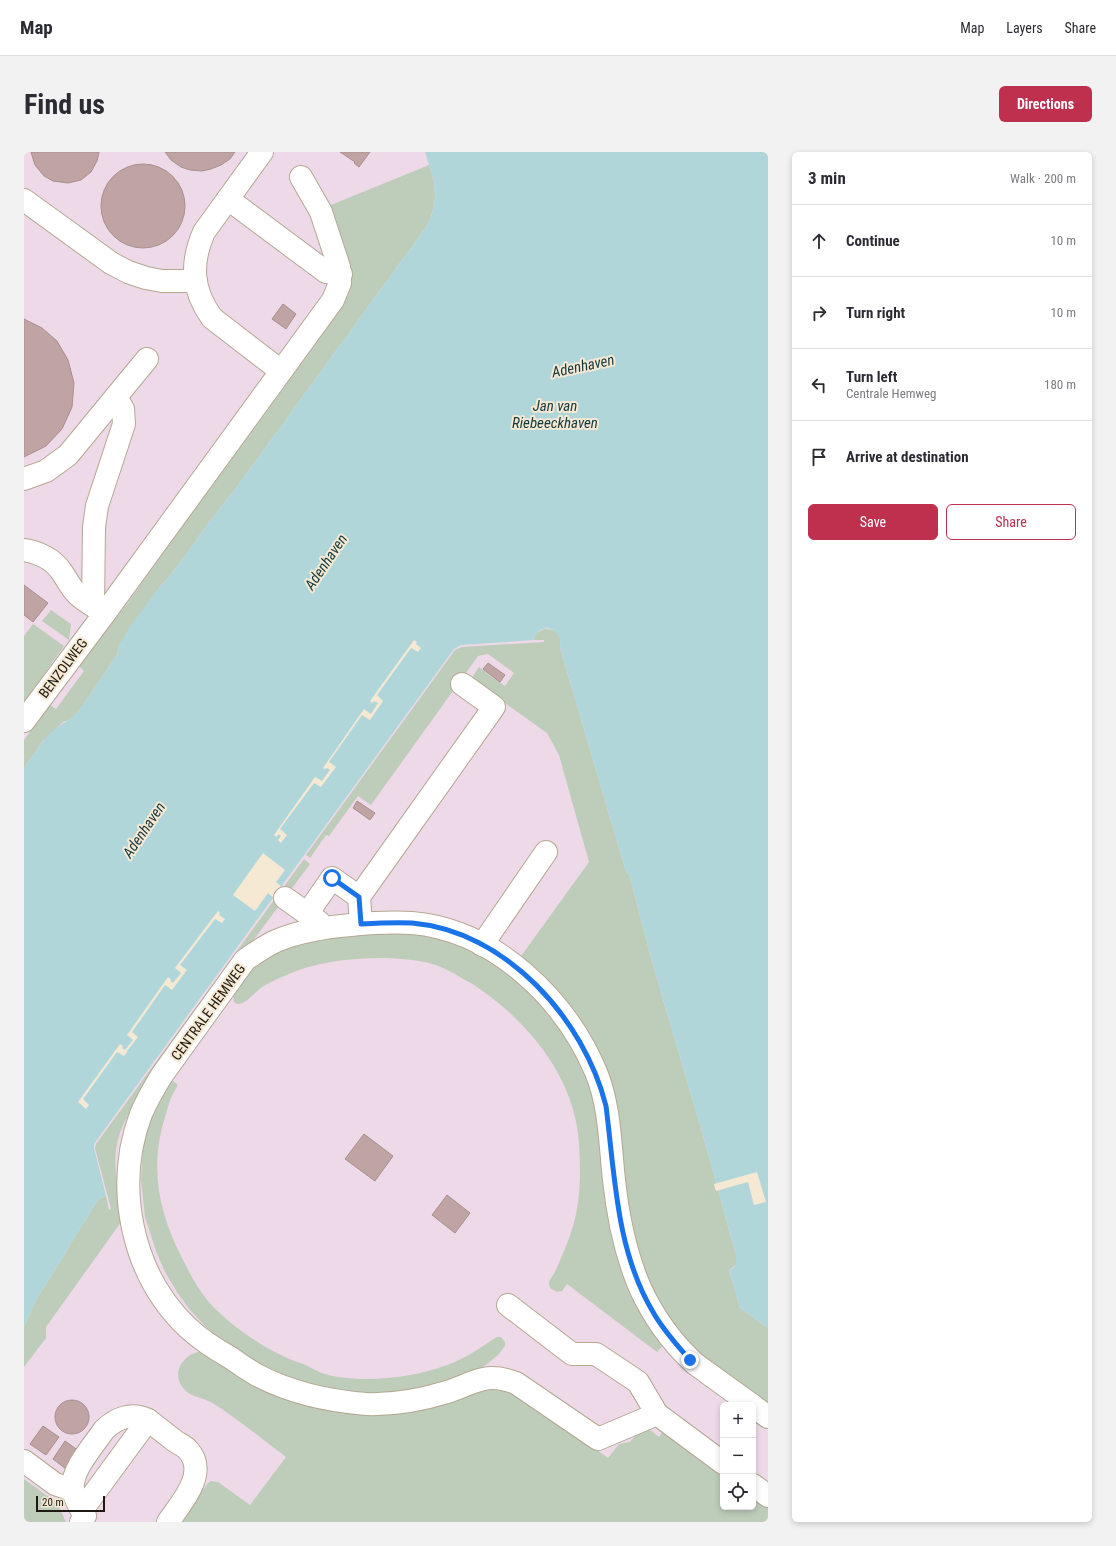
<!DOCTYPE html>
<html lang="en">
<head>
<meta charset="utf-8">
<style>
  body { margin:0; font-family:"Roboto Condensed",sans-serif; background:#f2f2f3; color:#2b2b33 }
  .controls { position:absolute; right:12px; bottom:12px; display:grid; overflow:hidden; border-radius:6px; box-shadow:0 2px 6px #0003 }
  .controls button { width:36px; height:36px; display:grid; place-items:center; padding:0; border:0; border-bottom:1px solid #e1e1e2; background:#fff; color:#2b2b33; font:20px sans-serif }
  .scale { position:absolute; left:12px; bottom:10px; width:69px; box-sizing:border-box; padding-left:4px; border:2px solid #1d1811; border-top:0; font-size:11px; line-height:14px; white-space:nowrap; color:#1d1811; -webkit-text-stroke:3px #f5e9d3; paint-order:stroke }
  .stop { position:absolute; width:12px; height:12px; margin:-9px; border:3px solid #1a73e8; border-radius:50%; background:#fff }
  .stop.end { background:#1a73e8; border-color:#fff; box-shadow:0 1px 4px #0008 }
  .list { margin:0; padding:0; list-style:none }
  h2 { display:flex; justify-content:space-between; align-items:center; height:52px; margin:0; padding:0 16px; font-size:17px }
  h2 small { font-size:13px; font-weight:400; color:#7c7c81 }
  .list li { display:grid; grid-template-columns:26px 1fr auto; gap:12px; align-items:center; box-sizing:border-box; height:72px; padding:0 16px; border-top:1px solid #e1e1e2 }
  .list b { display:block; font-size:15px; white-space:nowrap }
  .list p { margin:0; font-size:13px; white-space:nowrap; color:#7c7c81 }
  .list em { font-size:13px; font-style:normal; color:#7c7c81 }
  .actions { display:flex; gap:8px; padding:12px 16px }
  .actions a { flex:1; padding:9px 0; border:1px solid #bf2f4e; border-radius:6px; text-align:center; font-size:14px; color:#bf2f4e }
  .actions .main { background:#bf2f4e; color:#fff }
  .icon { flex:none; width:22px; height:22px; fill:none; stroke:currentColor; stroke-width:2; stroke-linecap:round; stroke-linejoin:round }
  .map { position:relative; flex:none; width:744px; height:1370px; overflow:hidden; border-radius:6px }
  header { display:flex; align-items:center; gap:24px; box-sizing:border-box; height:56px; padding:0 20px; background:#fff; border-bottom:1px solid #e1e1e2 }
  header strong { font-size:19px }
  nav { display:flex; gap:22px; margin-inline-start:auto; font-size:14px }
  .intro { display:flex; align-items:center; justify-content:space-between; box-sizing:border-box; height:96px; padding:0 24px }
  h1 { margin:0; font-size:28px }
  .button { padding:10px 18px; border-radius:6px; background:#bf2f4e; color:#fff; font-size:14px; font-weight:700 }
  main { display:flex; gap:24px; padding:0 24px }
  aside { flex:1; background:#fff; border-radius:6px; box-shadow:0 2px 6px #0003 }
  .map>svg:first-child { display:block }
  .industrial { fill:#eed9e8; fill-rule:evenodd }
  .green { fill:#beccba }
  .water { fill:#b0d6da }
  .pier { fill:#f5e9d3 }
  .building { fill:#bfa4a3; stroke:#a88e8d }
  .lines { fill:none; stroke-linecap:round; stroke-linejoin:round }
  .minor-casing { stroke:#b4a893; stroke-width:24 }
  .minor { stroke:#fff; stroke-width:22 }
  .route { stroke:#1a73e8; stroke-width:5 }
  .labels { text-anchor:middle; dominant-baseline:central; stroke-width:4; stroke-linejoin:round; paint-order:stroke }
  .street-label { font-size:14px; fill:#1d1811; stroke:#f5e9d3 }
  .water-label { font-size:15px; font-style:italic; fill:#13383c; stroke:#f5e9d3 }
</style>
</head>
<body>
<header>
<strong>Map</strong>
<nav><a>Map</a><a>Layers</a><a>Share</a></nav>
</header>
<div class="intro"><h1>Find us</h1><a class="button">Directions</a></div>
<main>
<div class="map">
<svg width="744" height="1370" viewBox="0 0 744 1370">
  <rect width="100%" height="100%" fill="#f5e9d3"/>
  <path class="industrial" d="M0 0H744V1370H0ZM699 1253H729V1355H699Z"/>
  <g class="green">
    <path d="M405 13C413 36 414 53 402 75L212 336 185 370 156 411 135 436 95 493 93 503 54 560 47 567 39 570 18 590 0 616V588L26 553 32 557 60 519 55 514 103 452 324 142 327 134 328 123 307 53Z"/>
    <polygon points="27,458 47,472 45,488 18,469"/>
    <polygon points="9,472 40,494 0,550 0,484"/>
    <path d="M520 477C534 477 538 483 536 496L602 720 605 722 629 813 682 994 712 1103V1113L705 1118 716 1156 744 1176V1260L650 1181 610 1101 589 961 495 807 565 710 535 603 523 581 447 527 455 515 481 534 490 521 464 502 454 504 347 653 334 644 305 684 302 683 286 706 282 703 431 498 438 495 520 490V488H510L512 481Z"/>
    <path d="M280 707 286 712C243 770 200 827 157 885 137 912 102 956 94 988 87 1014 96 1041 100 1066L22 1175V1186L0 1215V1175L12 1148 41 1102 50 1086 75 1047 82 1044 85 1058 87 1057 71 996 72 992Z"/>
    <path d="M332 779 405 781 453 798 513 842 559 906 582 998 643 1189 633 1200 543 1132 538 1139 533 1140 526 1136C525 1133 525 1133 525 1130 526 1127 529 1123 531 1120 535 1110 540 1100 544 1089 557 1057 557 1025 555 991 551 925 503 868 450 833 438 826 425 818 412 813 375 802 318 805 281 816 271 819 245 830 237 836 230 841 221 853 213 852L210 850 209 842 226 817 238 806 284 787Z"/>
    <path d="M149 929 153 932V935C147 943 144 955 141 965 125 1017 135 1061 159 1108 166 1122 174 1137 184 1149 201 1169 233 1192 257 1203 265 1207 273 1210 282 1213 288 1216 294 1220 301 1222 335 1232 390 1226 423 1213 441 1207 457 1195 473 1185H477L481 1190V1194L474 1203 463 1212 448 1222 396 1241 320 1243 249 1223 198 1188 181 1174 166 1158 153 1140 141 1120 132 1099 121 1065 117 1028 119 996 122 983 128 964 136 946 146 930Z"/>
    <path d="M180 1199 290 1253 461 1233 496 1242 584 1306 595 1292 606 1290 611 1284 625 1277 635 1285 639 1279 699 1323V1355H729V1345L744 1356V1370H159L158 1368 184 1331 187 1329 194 1330 226 1353 262 1305C238 1287 215 1268 190 1252 182 1246 166 1245 160 1237 145 1220 161 1200 180 1199Z"/>
    <polygon points="0,1327 33,1351 42,1370 0,1370"/>
  </g>
  <path class="water" d="M401 0H744V1176L716 1156 705 1118C713 1116 712 1110 712 1103L682 994 629 813 605 722 602 720 536 496C539 473 513 470 510 488L437 493 430 497 70 992V996L82 1044 75 1047 50 1086 41 1102 12 1148 0 1175V616C9 604 16 591 27 581 36 572 45 569 54 560L93 503 95 493 109 470 135 436 156 411 185 370 212 336 402 75C418 46 410 29 401 0Z"/>
  <g class="pier">
    <polygon points="390,488 393,490 392,492 397,496 394,500 387,496 353,543 359,549 346,568 338,563 305,610 312,615 297,635 290,631 256,677 263,683 257,691 254,688 257,684 254,682 253,685 250,683 291,625 298,629 306,618 303,616 301,617 299,616 340,557 347,562 354,551 350,549 349,551 346,549"/>
    <polygon points="239,701 261,718 252,730 259,736 251,747 244,741 231,759 209,743"/>
    <polygon points="194,759 196,761 195,763 201,767 198,771 191,767 156,813 163,818 148,838 141,833 108,880 114,885 103,899 103,900 100,904 93,900 59,947 65,953 62,957 54,950 96,892 99,894 98,896 101,898 109,888 103,883 144,825 147,827 146,829 149,831 157,821 151,816"/>
    <polygon points="733,1020 742,1050 730,1053 724,1030 692,1039 690,1032"/>
  </g>
  <g class="building">
    <polygon points="7,0 75,0 73,9 67,20 57,28 44,31 29,29 20,24 11,13"/>
    <polygon points="141,0 211,0 206,7 197,13 187,17 178,19 166,18 157,15 147,8"/>
    <polygon points="316,0 346,0 335,15 330,11 331,10"/>
    <circle cx="119" cy="54" r="42"/>
    <polygon points="259,152 272,162 262,177 248,167"/>
    <polygon points="0,167 18,176 33,189 44,208 50,231 48,255 38,277 22,294 0,305"/>
    <polygon points="0,433 24,451 9,470 0,463"/>
    <polygon points="464,511 481,523 476,530 459,517"/>
    <polygon points="333,649 351,661 346,668 329,656"/>
    <polygon points="340,982 369,1004 351,1029 321,1007"/>
    <polygon points="423,1043 446,1061 431,1081 408,1063"/>
    <circle cx="48" cy="1265" r="17"/>
    <polygon points="19,1274 35,1285 22,1303 6,1292"/>
    <polygon points="41,1289 55,1299 42,1317 29,1307"/>
  </g>
  <g class="lines">
    <g class="minor-casing">
      <g id="minor">
        <path d="M238 0 180 80C166 112 168 138 188 166L257 219"/>
        <polyline points="204,47 302,120 317,122"/>
        <polyline points="0,48 87,111 104,120 122,126 138,129 172,129"/>
        <polyline points="0,327 22,319 44,303 123,207"/>
        <path d="M0 398C14 400 29 407 37 419 43 427 46 435 53 442 60 449 70 454 79 460"/>
        <polyline points="69,453 70,375 73,354 100,272 99,257 92,245"/>
        <polyline points="0,569 81,461 309,148 316,131 315,115 297,60 277,25"/>
        <polyline points="261,746 295,770"/>
        <polyline points="283,762 308,726 335,745"/>
        <polyline points="337,772 335,745 470,555 438,532"/>
        <polyline points="458,793 522,700"/>
        <polyline points="484,1153 548,1202 572,1202 614,1230 633,1262"/>
        <polyline points="729,1254 744,1265"/>
        <polyline points="0,1309 31,1332 49,1338"/>
        <path d="M699 1311 633 1262 574 1287 492 1231C461 1219 451 1231 423 1240 397 1248 369 1253 342 1252 304 1249 267 1241 233 1223 224 1218 215 1212 207 1206 191 1197 176 1187 163 1175 107 1121 90 1034 117 962 123 948 130 936 138 923L221 808C231 801 241 794 252 789 275 779 303 775 327 773 347 771 368 770 388 771 471 778 541 847 572 920 586 954 586 992 590 1028 594 1065 602 1104 617 1138 629 1163 646 1188 666 1207 671 1213 679 1217 685 1222 699 1232 714 1243 728 1253"/>
        <polyline points="729,1333 744,1344"/>
        <polyline points="58,1358 124,1268"/>
        <path d="M57 1370 61 1364C56 1356 51 1347 49 1338 46 1319 70 1293 80 1278 92 1266 108 1260 124 1268 133 1275 142 1282 151 1289 155 1292 161 1294 164 1298 185 1321 157 1351 144 1370"/>
      </g>
    </g>
    <use href="#minor" class="minor"/>
  </g>
  <g class="lines">
    <path class="route" d="M308 726 335 745 337 772C354 771 371 770 388 771 482 779 560 867 582 954 591 1024 592 1098 629 1160 639 1178 653 1193 666 1208"/>
  </g>
  <g class="labels">
    <g class="street-label">
      <text transform="translate(39 516) rotate(-53)">BENZOLWEG</text>
      <text transform="translate(184 860) rotate(-54)">CENTRALE HEMWEG</text>
    </g>
    <g class="water-label">
      <text transform="translate(559 214) rotate(-12)">Adenhaven</text>
      <text x="531" y="254">Jan van<tspan x="531" dy="17">Riebeeckhaven</tspan></text>
      <text transform="translate(302 410) rotate(-56)">Adenhaven</text>
      <text transform="translate(120 678) rotate(-56)">Adenhaven</text>
    </g>
  </g>
</svg>
<div class="controls">
<button>+</button>
<button>−</button>
<button><svg class="icon" aria-label="locate" viewBox="0 0 24 24"><circle cx="12" cy="12" r="6"/><path d="M12 2v4M12 18v4M2 12h4M18 12h4"/></svg></button>
</div>
<div class="scale">20 m</div>
<div class="stop" style="left:308px;top:726px"></div>
<div class="stop end" style="left:666px;top:1208px"></div>
</div>
<aside>
<h2>3 min<small>Walk · 200 m</small></h2>
<ul class="list">
<li><svg class="icon" aria-label="ahead" viewBox="0 0 24 24"><path d="M12 20V5M6 11l6-6 6 6"/></svg><div><b>Continue</b></div><em>10 m</em></li>
<li><svg class="icon" aria-label="right" viewBox="0 0 24 24"><path d="M7 20v-9h11M14 6l5 5-5 5"/></svg><div><b>Turn right</b></div><em>10 m</em></li>
<li><svg class="icon" aria-label="left" viewBox="0 0 24 24"><path d="M17 20v-9H6M10 6l-5 5 5 5"/></svg><div><b>Turn left</b><p>Centrale Hemweg</p></div><em>180 m</em></li>
<li><svg class="icon" aria-label="arrive" viewBox="0 0 24 24"><path d="M6 21V4h12l-3 4 3 4H6"/></svg><div><b>Arrive at destination</b></div></li>
</ul>
<div class="actions"><a class="main">Save</a><a>Share</a></div>
</aside>
</main>
</body>
</html>
